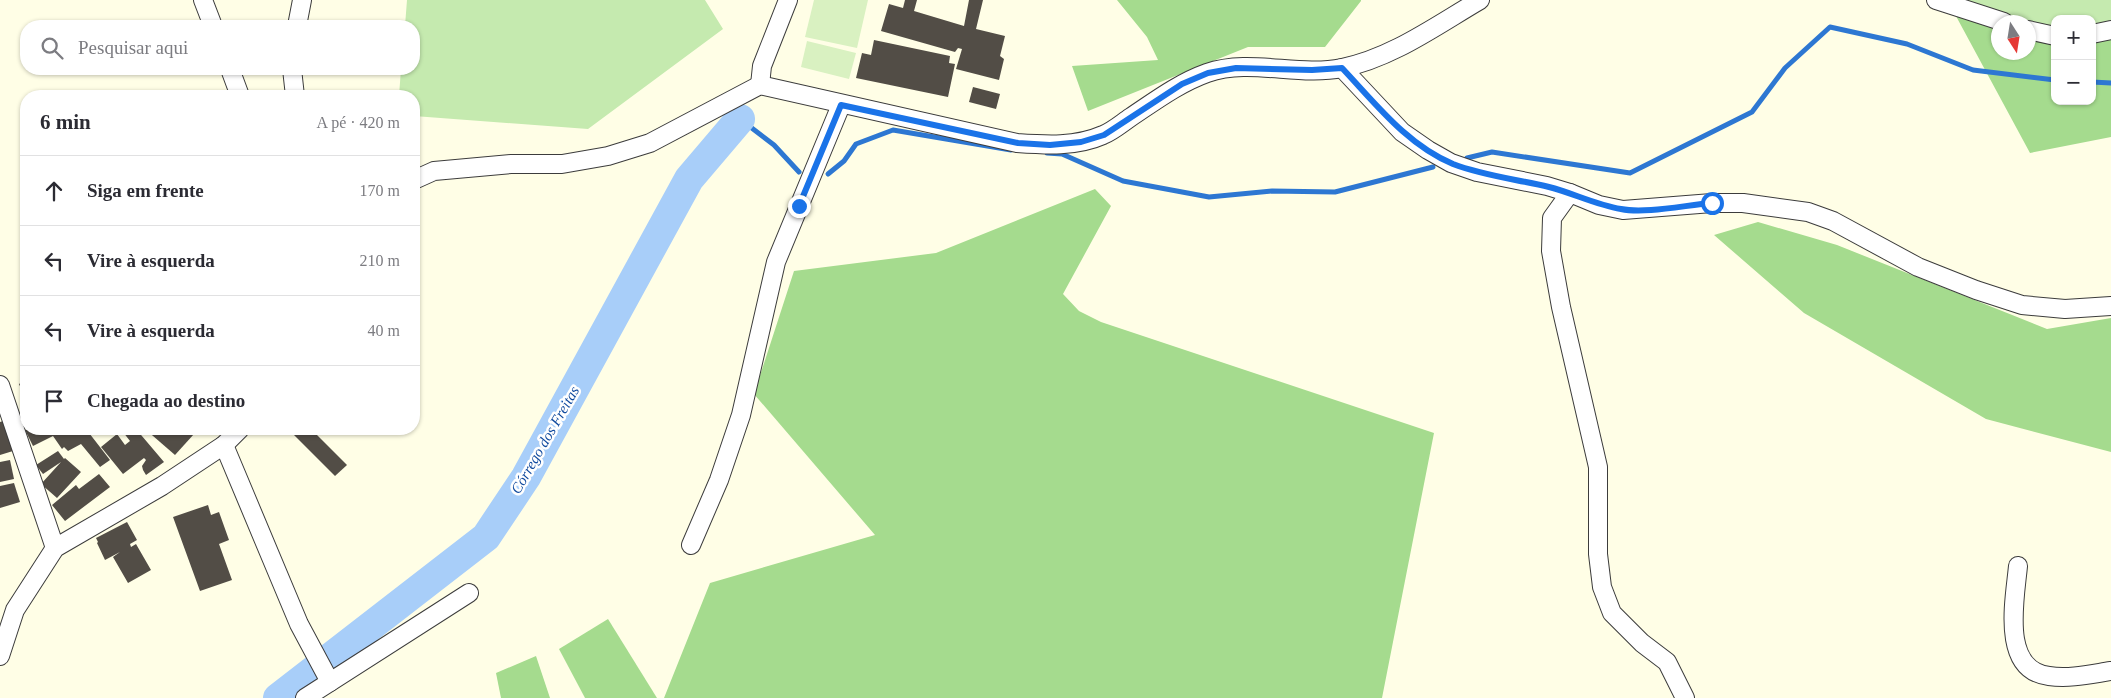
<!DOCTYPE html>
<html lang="pt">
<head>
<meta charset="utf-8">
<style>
  body { margin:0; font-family:Georgia,serif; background:#f7f7f7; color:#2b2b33 }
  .controls { position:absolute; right:15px; top:15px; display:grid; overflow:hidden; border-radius:10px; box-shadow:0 1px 4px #0004 }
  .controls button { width:45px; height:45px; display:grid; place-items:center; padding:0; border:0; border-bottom:1px solid #e1e1e2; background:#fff; color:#2b2b33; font:25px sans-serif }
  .compass { position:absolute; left:1991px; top:15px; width:45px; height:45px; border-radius:50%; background:#fff; box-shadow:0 1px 4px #0004; rotate:168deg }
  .stop { position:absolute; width:15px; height:15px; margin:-11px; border:4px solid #1a73e8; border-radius:50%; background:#fff }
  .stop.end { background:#1a73e8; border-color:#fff; box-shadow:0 1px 5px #0008 }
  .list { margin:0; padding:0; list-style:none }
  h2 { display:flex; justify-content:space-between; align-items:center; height:65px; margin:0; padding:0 20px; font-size:21px }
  h2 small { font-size:16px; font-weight:400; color:#7c7c81 }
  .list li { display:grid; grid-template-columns:32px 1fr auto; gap:15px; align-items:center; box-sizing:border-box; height:70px; padding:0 20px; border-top:1px solid #e1e1e2 }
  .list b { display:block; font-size:19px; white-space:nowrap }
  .list em { font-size:16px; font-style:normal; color:#7c7c81 }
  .icon { flex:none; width:28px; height:28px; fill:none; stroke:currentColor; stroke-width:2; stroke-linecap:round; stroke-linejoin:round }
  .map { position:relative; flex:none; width:2111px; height:698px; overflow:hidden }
  .search { position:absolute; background:#fff; box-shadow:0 1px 4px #0004; left:20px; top:20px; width:400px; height:55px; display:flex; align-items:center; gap:12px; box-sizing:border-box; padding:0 18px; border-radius:20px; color:#7c7c81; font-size:19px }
  .panel { position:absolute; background:#fff; box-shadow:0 1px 4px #0004; left:20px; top:90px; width:400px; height:345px; border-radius:20px }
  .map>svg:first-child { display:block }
  .green { fill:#c5eaaf }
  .forest { fill:#a5db8e }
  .pitch { fill:#d9f1c1 }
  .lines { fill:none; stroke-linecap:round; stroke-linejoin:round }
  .stream { stroke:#2d77d2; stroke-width:5 }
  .river { stroke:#a8cef9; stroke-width:30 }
  .building { fill:#524d46 }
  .minor-casing { stroke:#3c3c3c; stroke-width:20 }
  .minor { stroke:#fff; stroke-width:18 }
  .route { stroke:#1a73e8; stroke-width:6 }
  .labels { text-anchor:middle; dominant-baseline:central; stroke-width:5; stroke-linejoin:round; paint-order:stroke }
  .water-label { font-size:15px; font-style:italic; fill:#104a9e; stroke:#fff }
</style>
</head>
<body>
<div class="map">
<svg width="2111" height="698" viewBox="0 0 2111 698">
  <rect width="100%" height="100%" fill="#fffee6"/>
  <g class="green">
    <polygon points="407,0 705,0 723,29 588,129 414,116 414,96 399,96 401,69 414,69 414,26 405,26"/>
    <polygon points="1936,0 2111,0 2111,31 2092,32 2092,19 2055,19 2055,32 2028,22 2005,22"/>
  </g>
  <g class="forest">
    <polygon points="1117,0 1361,0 1361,1 1325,47 1248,47 1088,111 1072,66 1158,60 1147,37"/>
    <polygon points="1950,5 1998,22 1998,52 2028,52 2029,28 2055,36 2055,101 2092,101 2092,31 2111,29 2111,137 2030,153"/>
    <polygon points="1095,189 1111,206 1063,294 1079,311 1101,322 1434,433 1382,698 664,698 710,583 875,535 754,394 794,271 936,253"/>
    <polygon points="1758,222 1837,245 2047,329 2111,318 2111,452 1986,419 1804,313 1714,235"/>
    <polygon points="608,619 657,698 585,698 559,649"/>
    <polygon points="536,656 550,698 501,698 496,673"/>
  </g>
  <g class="pitch">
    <polygon points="814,0 868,0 857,48 805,37"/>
    <polygon points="807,41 856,53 849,79 801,67"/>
  </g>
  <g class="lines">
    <g class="stream">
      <polyline points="2092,82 2111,83"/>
      <polyline points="740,119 774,145 799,172"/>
      <polyline points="1047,153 1062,154 1123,181 1209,197 1272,191 1335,192 1433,167"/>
      <polyline points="1467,158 1492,152 1630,173 1752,112 1785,68 1830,27 1907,44 1973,70 2055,80"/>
      <polyline points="828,174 844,161 856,144 893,130 1011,150"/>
    </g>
    <polyline class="river" points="278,698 486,537 526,477 689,179 740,119"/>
  </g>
  <g class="building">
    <polygon points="905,0 917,0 914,11 964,26 969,0 983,0 976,29 1005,36 1000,56 1004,59 999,80 956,69 962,49 958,48 955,52 881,31 889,4 903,8"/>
    <polygon points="874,40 950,56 949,63 955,64 948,97 856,78 862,53 871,55"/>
    <polygon points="973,87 1000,94 996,109 969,102"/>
    <polygon points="26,380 26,399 19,384"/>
    <polygon points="3,421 13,451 0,455 0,422"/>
    <polygon points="28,429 52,429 50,431 54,429 86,429 110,460 100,467 81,444 68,451 64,447 62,449 53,436 33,446 25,430"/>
    <polygon points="127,429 136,429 164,462 146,475 143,470 142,466 146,460 144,458 123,474 101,447 117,434 125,445 130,441 123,432"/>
    <polygon points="145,429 189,429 194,434 175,455"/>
    <polygon points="288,429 311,429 347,465 335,476"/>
    <polygon points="58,451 64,459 65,458 81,472 57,498 41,484 61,462 43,474 36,465"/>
    <polygon points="10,460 14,479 0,482 0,462"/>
    <polygon points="99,474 110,487 65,521 52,505 76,485 79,489"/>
    <polygon points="14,483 20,502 0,508 0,486"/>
    <polygon points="208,505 211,515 219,512 229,540 219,544 232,580 200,591 173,517"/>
    <polygon points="127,522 137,540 130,544 131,547 136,544 151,570 128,583 113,557 120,552 105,560 97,543 98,542 96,538"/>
  </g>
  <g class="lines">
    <g class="minor-casing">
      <g id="minor">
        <polyline points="203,0 213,26"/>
        <polyline points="1936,0 2004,22"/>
        <polyline points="297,26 302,0"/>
        <polyline points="2028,30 2055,36"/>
        <polyline points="2092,34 2111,30"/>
        <polyline points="1342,68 1402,132 1428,150 1451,163 1477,172 1547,186 1570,193 1599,205 1623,210 1712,203 1743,203 1808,212 1833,221 1918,267 1976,290 2022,305 2065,309 2111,306"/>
        <polyline points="230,69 240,96"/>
        <polyline points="292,69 295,96"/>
        <polyline points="760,85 762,66 788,0"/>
        <path d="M414 180 434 171 511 164H562L608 156 650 143 760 85 1017 143C1046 145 1076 147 1103 135 1113 131 1122 123 1131 117 1155 101 1179 83 1207 73 1250 58 1298 77 1342 68 1392 58 1437 25 1480 0"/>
        <polyline points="1570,193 1552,218 1551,251 1561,307 1598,467 1598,554 1602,587 1612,613 1642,643 1667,662 1685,698"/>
        <polyline points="0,385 55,548"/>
        <polyline points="224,445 299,624 330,682"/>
        <polyline points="691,545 719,480 741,415 776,262 841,105"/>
        <path d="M2018 566C2015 599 2000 670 2049 676 2070 679 2091 674 2111 671"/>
        <polyline points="0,656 15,610 55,548 162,486 224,445 240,429"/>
        <polyline points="305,698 469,593"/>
      </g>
    </g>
    <use href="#minor" class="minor"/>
  </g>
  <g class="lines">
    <path class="route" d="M799 206 841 105 1018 143 1050 145 1081 142 1104 135 1182 84 1208 73 1236 68 1312 70 1342 68C1375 103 1407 145 1453 164 1484 176 1516 179 1549 187 1573 193 1596 205 1621 209 1645 214 1686 205 1712 203"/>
  </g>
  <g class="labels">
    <g class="water-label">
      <text transform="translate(545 440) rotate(-60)">Córrego dos Freitas</text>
    </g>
  </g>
</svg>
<div class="controls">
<button>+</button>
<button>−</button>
</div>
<svg class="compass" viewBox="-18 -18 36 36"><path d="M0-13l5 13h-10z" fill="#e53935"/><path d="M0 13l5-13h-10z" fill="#7c7c81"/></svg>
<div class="stop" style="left:1712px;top:203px"></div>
<div class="stop end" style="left:799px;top:206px"></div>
<div class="search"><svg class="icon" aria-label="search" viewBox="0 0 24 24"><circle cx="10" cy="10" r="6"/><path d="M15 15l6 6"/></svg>Pesquisar aqui</div>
<section class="panel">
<h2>6 min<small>A pé · 420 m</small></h2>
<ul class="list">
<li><svg class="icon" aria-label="ahead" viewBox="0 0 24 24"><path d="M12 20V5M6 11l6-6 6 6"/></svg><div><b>Siga em frente</b></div><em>170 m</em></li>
<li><svg class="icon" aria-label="left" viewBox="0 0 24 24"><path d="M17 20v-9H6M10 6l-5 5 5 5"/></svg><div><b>Vire à esquerda</b></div><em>210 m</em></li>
<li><svg class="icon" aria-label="left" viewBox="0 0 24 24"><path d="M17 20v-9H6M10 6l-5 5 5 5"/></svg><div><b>Vire à esquerda</b></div><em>40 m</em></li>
<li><svg class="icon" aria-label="arrive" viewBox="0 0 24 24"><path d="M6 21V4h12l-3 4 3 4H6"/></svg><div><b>Chegada ao destino</b></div></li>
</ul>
</section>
</div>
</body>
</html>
